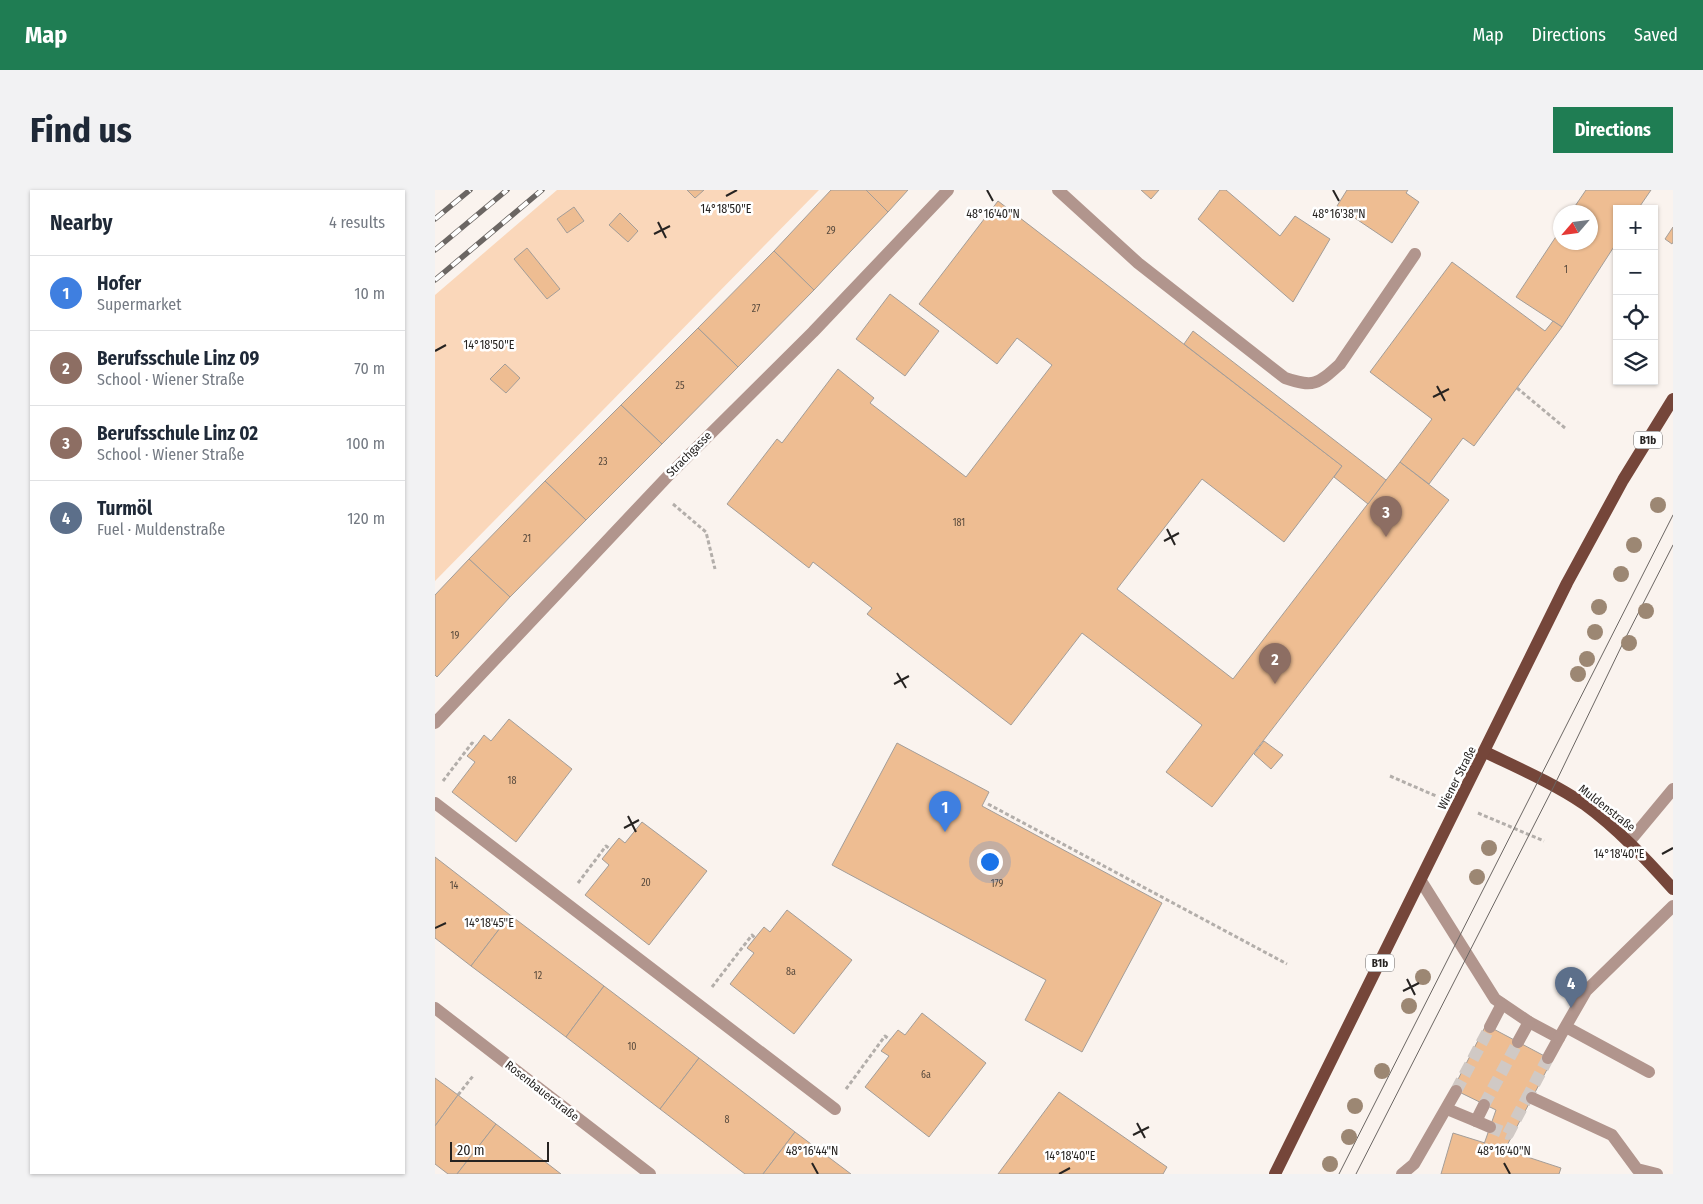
<!DOCTYPE html>
<html lang="en">
<head>
<meta charset="utf-8">
<style>
  body { margin:0; font-family:"Fira Sans Condensed",sans-serif; background:#f2f2f3; color:#1f2937 }
  .controls { position:absolute; right:15px; top:15px; display:grid; overflow:hidden; border-radius:0px; box-shadow:0 1px 4px #0004 }
  .controls button { width:45px; height:45px; display:grid; place-items:center; padding:0; border:0; border-bottom:1px solid #e0e1e3; background:#fff; color:#1f2937; font:25px sans-serif }
  .compass { position:absolute; left:1118px; top:15px; width:45px; height:45px; border-radius:50%; background:#fff; box-shadow:0 1px 4px #0004; rotate:242deg }
  .scale { position:absolute; left:15px; bottom:12px; width:99px; box-sizing:border-box; padding-left:5px; border:2px solid #262321; border-top:0; font-size:14px; line-height:18px; white-space:nowrap; color:#262321; -webkit-text-stroke:4px #fff; paint-order:stroke }
  .you { position:absolute; left:554px; top:671px; width:18px; height:18px; margin:-12px; border:4px solid #fff; border-radius:50%; background:#1a73e8; box-shadow:0 0 0 8px #1a73e833 }
  .badge { display:grid; place-items:center; width:32px; height:32px; border-radius:50%; background:#1f7d53; color:#fff; font-size:16px; font-weight:700 }
  .pin { position:absolute; translate:-50% -41px; filter:drop-shadow(0 1px 2px #0008) }
  .pin::after { content:''; position:absolute; top:26px; width:18px; height:15px; background:inherit; clip-path:polygon(0 0,100% 0,50% 100%) }
  .list { margin:0; padding:0; list-style:none }
  h2 { display:flex; justify-content:space-between; align-items:center; height:65px; margin:0; padding:0 20px; font-size:21px }
  h2 small { font-size:16px; font-weight:400; color:#747a83 }
  .list li { display:grid; grid-template-columns:32px 1fr auto; gap:15px; align-items:center; box-sizing:border-box; height:75px; padding:0 20px; border-top:1px solid #e0e1e3 }
  .list b { display:block; font-size:19px; white-space:nowrap }
  .list p { margin:0; font-size:16px; white-space:nowrap; color:#747a83 }
  .list em { font-size:16px; font-style:normal; color:#747a83 }
  .icon { flex:none; width:28px; height:28px; fill:none; stroke:currentColor; stroke-width:2; stroke-linecap:round; stroke-linejoin:round }
  .map { position:relative; flex:none; width:1238px; height:984px; overflow:hidden; border-radius:0px }
  header { display:flex; align-items:center; gap:30px; box-sizing:border-box; height:70px; padding:0 25px; background:#1f7d53; color:#fff }
  header strong { font-size:24px }
  nav { display:flex; gap:28px; margin-inline-start:auto; font-size:18px }
  .intro { display:flex; align-items:center; justify-content:space-between; box-sizing:border-box; height:120px; padding:0 30px }
  h1 { margin:0; font-size:35px }
  .button { padding:12px 22px; border-radius:0px; background:#1f7d53; color:#fff; font-size:18px; font-weight:700 }
  main { display:flex; gap:30px; padding:0 30px }
  aside { flex:1; background:#fff; border-radius:0px; box-shadow:0 1px 4px #0004 }
  .map>svg:first-child { display:block }
  .green { fill:#fad7ba }
  .building { fill:#eebd92; stroke:#a39d98 }
  .lines { fill:none; stroke-linecap:round; stroke-linejoin:round }
  .minor-tunnel { stroke:#d0c9c5; stroke-width:12; stroke-dasharray:12 6; stroke-linecap:butt }
  .path { stroke:#b3aeaa; stroke-width:3; stroke-dasharray:4 2.5; stroke-linecap:butt }
  .minor { stroke:#b1958d; stroke-width:12 }
  .major { stroke:#75463a; stroke-width:12 }
  .tram { stroke:#6b6663; stroke-width:1 }
  .rail-casing { stroke:#6b6663; stroke-width:5.5 }
  .rail { stroke:#fff; stroke-width:4; stroke-dasharray:11; stroke-linecap:butt }
  .tree { fill:#9c8773 }
  .ticks { fill:none; stroke:#262321; stroke-width:2 }
  .labels { text-anchor:middle; dominant-baseline:central; stroke-width:5; stroke-linejoin:round; paint-order:stroke }
  .number-label { font-size:10px; fill:#584a3d }
  .shield { fill:#fff; stroke:#676564; stroke-width:1 }
  .shield-label { font-size:11px; font-weight:bold; fill:#262321 }
  .street-label { font-size:12px; fill:#262321; stroke:#fff }
  .ticks-label { font-size:12px; text-anchor:middle; fill:#262321; stroke:#fff; stroke-width:5; stroke-linejoin:round; paint-order:stroke }
</style>
</head>
<body>
<header>
<strong>Map</strong>
<nav><a>Map</a><a>Directions</a><a>Saved</a></nav>
</header>
<div class="intro"><h1>Find us</h1><a class="button">Directions</a></div>
<main>
<aside>
<h2>Nearby<small>4 results</small></h2>
<ul class="list">
<li><span class="badge" style="background:#3f7fe0">1</span><div><b>Hofer</b><p>Supermarket</p></div><em>10 m</em></li>
<li><span class="badge" style="background:#8d6e63">2</span><div><b>Berufsschule Linz 09</b><p>School · Wiener Straße</p></div><em>70 m</em></li>
<li><span class="badge" style="background:#8d6e63">3</span><div><b>Berufsschule Linz 02</b><p>School · Wiener Straße</p></div><em>100 m</em></li>
<li><span class="badge" style="background:#5c6f8a">4</span><div><b>Turmöl</b><p>Fuel · Muldenstraße</p></div><em>120 m</em></li>
</ul>
</aside>
<div class="map">
<svg width="1238" height="984" viewBox="0 0 1238 984">
  <rect width="100%" height="100%" fill="#faf3ee"/>
  <polygon class="green" points="122,0 384,0 0,391 0,105"/>
  <g class="building">
    <polygon points="252,0 269,0 260,8"/>
    <polygon points="396,0 431,0 453,22 379,100 339,61"/>
    <polygon points="431,0 473,0 453,22"/>
    <polygon points="706,0 724,0 716,9"/>
    <polygon points="785,0 791,0 845,46 860,26 895,49 858,112 763,29"/>
    <polygon points="912,0 973,0 971,3 984,12 957,53 902,16"/>
    <polygon points="1151,0 1216,0 1203,19 1182,19 1182,52 1127,137 1081,107 1126,39 1126,52 1156,52 1156,22 1136,22"/>
    <polygon points="563,11 907,276 849,352 767,289 682,399 798,489 965,272 1014,310 777,617 731,582 767,535 647,443 576,535 432,424 437,418 378,372 374,378 292,314 342,249 347,253 403,179 439,208 435,213 531,287 617,175 582,148 562,174 484,114"/>
    <polygon points="139,17 149,31 132,43 122,29"/>
    <polygon points="185,23 203,41 193,52 174,35"/>
    <polygon points="1238,37 1238,52 1237,54 1230,49"/>
    <polygon points="92,58 125,99 112,109 79,69"/>
    <polygon points="339,61 379,100 303,177 263,138"/>
    <polygon points="1017,72 1110,141 1118,131 1127,137 1039,256 1028,248 994,294 965,272 997,229 935,182"/>
    <polygon points="455,104 504,141 470,186 421,149"/>
    <polygon points="263,138 303,177 227,254 186,215"/>
    <polygon points="758,141 951,290 933,314 899,287 907,276 749,154"/>
    <polygon points="70,174 85,188 71,203 55,189"/>
    <polygon points="186,215 227,254 151,330 110,291"/>
    <polygon points="110,291 151,330 75,407 34,369"/>
    <polygon points="34,369 75,407 2,487 0,485 0,405"/>
    <polygon points="74,529 137,579 81,652 17,602 40,572 32,566 41,556 49,545 56,551"/>
    <polygon points="829,551 848,565 836,579 819,564"/>
    <polygon points="462,553 554,602 547,616 727,713 647,862 590,830 611,790 397,675"/>
    <polygon points="207,632 272,681 214,755 150,705 174,675 167,669 175,659 184,648 190,653"/>
    <polygon points="0,667 75,725 36,776 0,748"/>
    <polygon points="352,720 417,770 359,844 295,794 319,763 312,758 320,748 329,737 335,742"/>
    <polygon points="75,725 169,796 131,847 36,776"/>
    <polygon points="169,796 264,868 225,919 131,847"/>
    <polygon points="487,823 551,873 494,947 430,897 454,866 446,861 463,840 470,845"/>
    <polygon points="1051,835 1117,870 1068,963 1048,957 1061,920 1018,899"/>
    <polygon points="264,868 360,942 328,984 310,984 225,919"/>
    <polygon points="0,888 23,905 0,936"/>
    <polygon points="624,902 732,977 728,984 563,984"/>
    <polygon points="23,905 61,934 22,984 13,984 0,974 0,936"/>
    <polygon points="61,934 78,947 126,984 22,984"/>
    <polygon points="360,942 416,984 328,984"/>
    <polygon points="1018,943 1050,953 1048,957 1068,963 1071,960 1126,978 1124,984 1006,984"/>
  </g>
  <g class="lines">
    <g class="minor-tunnel">
      <polyline points="1021,901 1055,837"/>
      <polyline points="1097,908 1093,906 1113,868"/>
      <polyline points="1049,915 1083,852"/>
      <polyline points="1055,937 1073,944 1093,906"/>
    </g>
    <g class="path">
      <polyline points="1082,198 1130,238"/>
      <polyline points="238,314 271,342 280,379"/>
      <polyline points="955,586 1001,606"/>
      <polyline points="8,591 37,553 41,556"/>
      <polyline points="553,614 852,774"/>
      <polyline points="1043,623 1109,651"/>
      <polyline points="143,693 171,656 175,659"/>
      <polyline points="277,797 317,745 320,748"/>
      <polyline points="411,899 450,846 455,850"/>
      <polyline points="23,905 38,886"/>
    </g>
    <g class="minor">
      <path d="M623 0 703 73 850 188C879 198 883 194 905 174L980 64"/>
      <polyline points="0,533 234,285 378,142 513,0"/>
      <polyline points="0,613 400,919"/>
      <polyline points="1194,652 1238,599"/>
      <polyline points="986,691 1060,809 1094,832 1124,848 1113,868"/>
      <polyline points="0,818 215,984"/>
      <polyline points="1055,837 1067,814"/>
      <polyline points="1131,837 1214,882"/>
      <polyline points="1124,848 1151,801 1238,716"/>
      <polyline points="1083,852 1094,832"/>
      <polyline points="1097,908 1177,945 1202,979 1222,984"/>
      <polyline points="1012,919 1041,931 1049,915"/>
      <polyline points="1041,931 1055,937"/>
      <polyline points="967,984 979,974 1021,901"/>
    </g>
    <g class="major">
      <path d="M1050 562C1083 578 1118 593 1149 614 1182 638 1211 669 1238 699"/>
      <polyline points="840,984 1132,393 1188,290 1238,209"/>
    </g>
    <g class="tram">
      <polyline points="904,984 1238,325"/>
      <polyline points="921,984 1119,596 1188,453 1238,355"/>
    </g>
    <g class="rail-casing">
      <g id="rail">
        <polyline points="0,29 35,0"/>
        <polyline points="0,60 72,0"/>
        <polyline points="0,90 107,0"/>
      </g>
    </g>
    <use href="#rail" class="rail"/>
  </g>
  <g class="tree">
    <circle cx="1223" cy="315" r="8"/>
    <circle cx="1199" cy="355" r="8"/>
    <circle cx="1186" cy="384" r="8"/>
    <circle cx="1164" cy="417" r="8"/>
    <circle cx="1211" cy="421" r="8"/>
    <circle cx="1160" cy="442" r="8"/>
    <circle cx="1194" cy="453" r="8"/>
    <circle cx="1152" cy="469" r="8"/>
    <circle cx="1143" cy="484" r="8"/>
    <circle cx="1054" cy="658" r="8"/>
    <circle cx="1042" cy="687" r="8"/>
    <circle cx="988" cy="787" r="8"/>
    <circle cx="974" cy="816" r="8"/>
    <circle cx="947" cy="881" r="8"/>
    <circle cx="920" cy="916" r="8"/>
    <circle cx="914" cy="947" r="8"/>
    <circle cx="895" cy="974" r="8"/>
  </g>
  <path class="ticks" d="M552 0 558 11M898 0 904 11M291 6 302 0M223 32 231 48M219 44 235 36M0 161 11 155M1002 196 1010 211M998 207 1014 199M732 339 740 355M729 351 744 343M462 483 471 498M459 494 474 486M193 626 201 642M189 638 204 630M1227 664 1238 658M0 738 11 733M972 789 980 805M968 801 984 793M702 933 710 948M698 945 714 937M377 973 383 984M1069 973 1075 984M624 984 635 978"/>
  <g class="labels">
    <g class="number-label">
      <text x="396" y="41">29</text>
      <text x="1131" y="80">1</text>
      <text x="321" y="119">27</text>
      <text x="245" y="196">25</text>
      <text x="168" y="272">23</text>
      <text x="524" y="333">181</text>
      <text x="92" y="349">21</text>
      <text x="20" y="446">19</text>
      <text x="77" y="591">18</text>
      <text x="211" y="693">20</text>
      <text x="562" y="694">179</text>
      <text x="19" y="696">14</text>
      <text x="356" y="782">8a</text>
      <text x="103" y="786">12</text>
      <text x="197" y="857">10</text>
      <text x="491" y="885">6a</text>
      <text x="292" y="930">8</text>
    </g>
    <g class="shield">
      <rect x="1199" y="241.5" width="28" height="17" rx="4"/>
      <rect x="931" y="764.5" width="28" height="17" rx="4"/>
    </g>
    <g class="shield-label">
      <text x="1213" y="250">B1b</text>
      <text x="945" y="773">B1b</text>
    </g>
    <g class="street-label">
      <text transform="translate(254 264) rotate(-45)">Strachgasse</text>
      <text transform="translate(1022 588) rotate(-63)">Wiener Straße</text>
      <text transform="translate(1172 618) rotate(38)">Muldenstraße</text>
      <text transform="translate(107 901) rotate(38)">Rosenbauerstraße</text>
    </g>
  </g>
  <g class="ticks-label">
    <text x="291" y="23">14°18'50"E</text>
    <text x="558" y="28">48°16'40"N</text>
    <text x="904" y="28">48°16'38"N</text>
    <text x="54" y="159">14°18'50"E</text>
    <text x="1184" y="668">14°18'40"E</text>
    <text x="54" y="737">14°18'45"E</text>
    <text x="377" y="965">48°16'44"N</text>
    <text x="1069" y="965">48°16'40"N</text>
    <text x="635" y="970">14°18'40"E</text>
  </g>
</svg>
<div class="controls">
<button>+</button>
<button>−</button>
<button><svg class="icon" aria-label="locate" viewBox="0 0 24 24"><circle cx="12" cy="12" r="6"/><path d="M12 2v4M12 18v4M2 12h4M18 12h4"/></svg></button>
<button><svg class="icon" aria-label="layers" viewBox="0 0 24 24"><path d="M12 4l9 5-9 5-9-5zM3 14l9 5 9-5"/></svg></button>
</div>
<svg class="compass" viewBox="-18 -18 36 36"><path d="M0-13l5 13h-10z" fill="#e53935"/><path d="M0 13l5-13h-10z" fill="#747a83"/></svg>
<div class="scale">20 m</div>
<div class="you"></div>
<div class="pin badge" style="left:510px;top:642px;background:#3f7fe0">1</div>
<div class="pin badge" style="left:840px;top:494px;background:#8d6e63">2</div>
<div class="pin badge" style="left:951px;top:347px;background:#8d6e63">3</div>
<div class="pin badge" style="left:1136px;top:818px;background:#5c6f8a">4</div>
</div>
</main>
</body>
</html>
